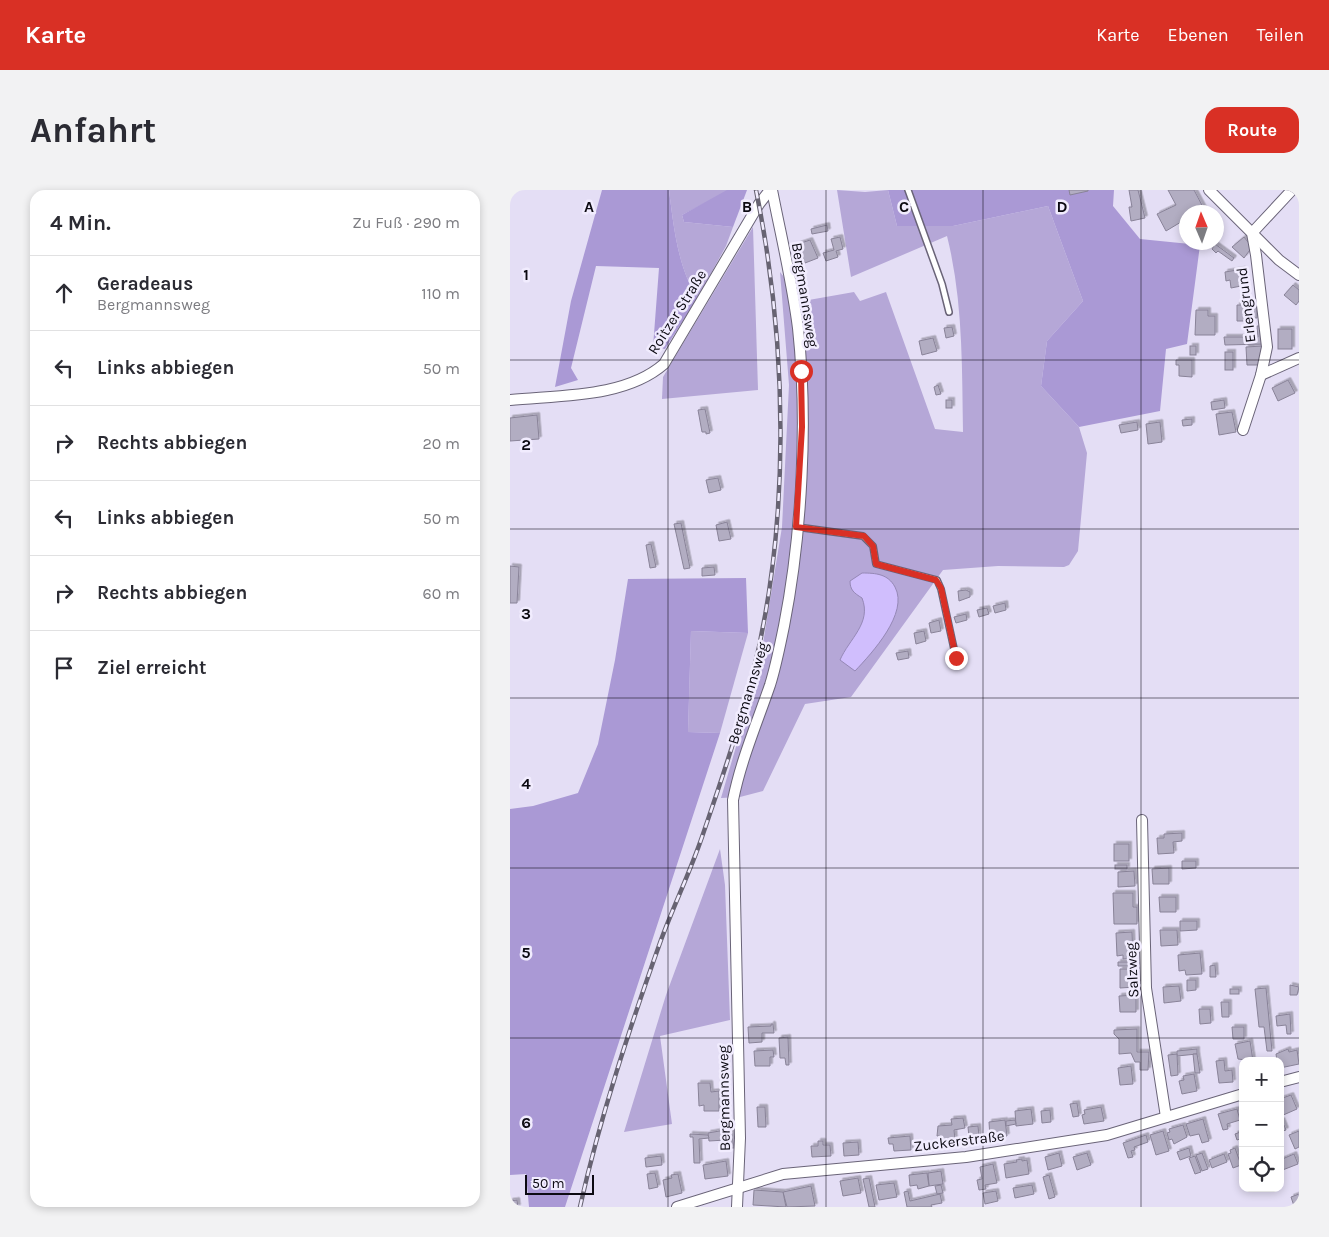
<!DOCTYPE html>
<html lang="de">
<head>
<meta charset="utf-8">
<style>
  body { margin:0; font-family:Karla,sans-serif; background:#f2f2f3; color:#2b2b33 }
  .controls { position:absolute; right:15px; bottom:15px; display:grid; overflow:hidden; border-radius:10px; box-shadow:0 2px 8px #0003 }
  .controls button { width:45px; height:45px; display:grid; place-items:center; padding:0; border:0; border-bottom:1px solid #e1e1e2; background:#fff; color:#2b2b33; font:25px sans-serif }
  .compass { position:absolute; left:669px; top:15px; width:45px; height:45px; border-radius:50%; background:#fff; box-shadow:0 2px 8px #0003; rotate:358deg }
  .scale { position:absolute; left:15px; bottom:12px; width:69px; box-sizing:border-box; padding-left:5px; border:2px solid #0c0a12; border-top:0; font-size:14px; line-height:18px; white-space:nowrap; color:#0c0a12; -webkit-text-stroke:4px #f1ecfe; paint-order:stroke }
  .stop { position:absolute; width:15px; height:15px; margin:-11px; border:4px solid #d93025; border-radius:50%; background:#fff }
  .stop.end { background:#d93025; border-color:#fff; box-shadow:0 1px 5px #0008 }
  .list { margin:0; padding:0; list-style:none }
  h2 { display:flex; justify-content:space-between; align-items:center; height:65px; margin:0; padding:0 20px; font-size:21px }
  h2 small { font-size:16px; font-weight:400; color:#7c7c81 }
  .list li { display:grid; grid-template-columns:32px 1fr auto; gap:15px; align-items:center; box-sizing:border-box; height:75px; padding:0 20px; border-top:1px solid #e1e1e2 }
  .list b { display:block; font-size:19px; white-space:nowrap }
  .list p { margin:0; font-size:16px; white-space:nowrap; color:#7c7c81 }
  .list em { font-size:16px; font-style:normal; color:#7c7c81 }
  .icon { flex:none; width:28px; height:28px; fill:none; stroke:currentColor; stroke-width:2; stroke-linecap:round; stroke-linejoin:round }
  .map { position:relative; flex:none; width:789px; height:1017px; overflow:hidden; border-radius:15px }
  header { display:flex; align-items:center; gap:30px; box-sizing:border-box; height:70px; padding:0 25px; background:#d93025; color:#fff }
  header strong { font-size:24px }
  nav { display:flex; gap:28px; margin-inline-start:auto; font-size:18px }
  .intro { display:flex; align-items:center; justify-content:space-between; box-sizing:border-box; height:120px; padding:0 30px }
  h1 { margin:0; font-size:35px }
  .button { padding:12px 22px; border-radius:15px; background:#d93025; color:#fff; font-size:18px; font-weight:700 }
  main { display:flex; gap:30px; padding:0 30px }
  aside { flex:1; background:#fff; border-radius:15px; box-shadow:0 2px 8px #0003 }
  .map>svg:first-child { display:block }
  .green { fill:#b5a7d7 }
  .forest { fill:#aa99d5 }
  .water { fill:#d0befd; stroke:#9588b6 }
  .building { fill:#b2adc2; stroke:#898398; filter:url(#shadow) }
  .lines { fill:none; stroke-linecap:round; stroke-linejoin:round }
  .service-casing { stroke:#6a6478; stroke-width:8 }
  .minor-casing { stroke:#6a6478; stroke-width:12 }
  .service { stroke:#fff; stroke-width:5 }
  .minor { stroke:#fff; stroke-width:10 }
  .rail-casing { stroke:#676372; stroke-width:4.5 }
  .rail { stroke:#f1ecfe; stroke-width:2.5; stroke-dasharray:8; stroke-linecap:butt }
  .route { stroke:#d93025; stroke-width:6 }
  .grid { fill:none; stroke:#0c0a12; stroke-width:1; stroke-opacity:0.55 }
  .labels { text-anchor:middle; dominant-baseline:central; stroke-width:5; stroke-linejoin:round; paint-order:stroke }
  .street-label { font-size:15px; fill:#0c0a12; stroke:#f1ecfe }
  .grid-label { font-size:16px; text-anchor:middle; font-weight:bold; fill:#0c0a12; stroke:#f1ecfe; stroke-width:5; stroke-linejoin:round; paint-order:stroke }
</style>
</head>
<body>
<header>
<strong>Karte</strong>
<nav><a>Karte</a><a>Ebenen</a><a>Teilen</a></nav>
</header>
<div class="intro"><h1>Anfahrt</h1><a class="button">Route</a></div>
<main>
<aside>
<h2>4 Min.<small>Zu Fuß · 290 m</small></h2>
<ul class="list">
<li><svg class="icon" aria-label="ahead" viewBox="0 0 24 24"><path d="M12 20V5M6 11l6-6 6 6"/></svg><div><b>Geradeaus</b><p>Bergmannsweg</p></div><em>110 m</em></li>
<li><svg class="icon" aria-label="left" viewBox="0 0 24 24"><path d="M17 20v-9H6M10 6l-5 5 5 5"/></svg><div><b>Links abbiegen</b></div><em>50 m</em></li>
<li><svg class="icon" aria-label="right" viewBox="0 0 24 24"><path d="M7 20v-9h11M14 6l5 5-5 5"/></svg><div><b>Rechts abbiegen</b></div><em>20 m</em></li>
<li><svg class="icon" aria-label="left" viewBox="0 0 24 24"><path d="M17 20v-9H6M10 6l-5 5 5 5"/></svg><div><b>Links abbiegen</b></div><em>50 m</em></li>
<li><svg class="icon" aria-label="right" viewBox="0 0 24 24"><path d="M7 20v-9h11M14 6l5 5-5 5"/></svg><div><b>Rechts abbiegen</b></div><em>60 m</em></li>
<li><svg class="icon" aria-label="arrive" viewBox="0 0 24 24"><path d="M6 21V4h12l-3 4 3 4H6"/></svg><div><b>Ziel erreicht</b></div></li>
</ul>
</aside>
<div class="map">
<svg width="789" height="1017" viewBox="0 0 789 1017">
  <defs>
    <filter id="shadow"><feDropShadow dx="2.5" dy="-2.5" stdDeviation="0" flood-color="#0004"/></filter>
  </defs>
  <rect width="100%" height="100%" fill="#e4def5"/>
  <g class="green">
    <path d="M159 0H220L172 25 174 32 223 37 216 56 188 107C168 82 163 31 159 0Z"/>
    <path d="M327 0 355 2 378 0 387 36H443L538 16 573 111 537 151 531 196 569 237 577 263 568 361 559 375 554 377 488 376 433 380 341 507 295 514 253 601 230 607 211 608 249 478 272 337 279 195 270 82 293 111 344 102 350 111 376 102 425 239 453 242C452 176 453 110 437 46L341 87Z"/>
    <polygon points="243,37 248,200 152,209 153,187"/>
    <polygon points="181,441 238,443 210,543 178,542"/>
    <polygon points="210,659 215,695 220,830 150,846 162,934 114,942 156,805"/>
  </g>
  <g class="forest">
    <path d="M92 0H159C163 31 168 82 188 107L155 159 143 157 149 78 86 76 61 178 68 190 45 197 61 111Z"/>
    <polygon points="217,0 237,0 223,37 174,32 172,25"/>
    <polygon points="378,0 604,0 603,16 630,49 690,55 677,154 656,159 650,221 569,237 531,196 537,151 573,111 538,16 443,36 387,36"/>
    <polygon points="236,388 238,443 181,441 178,542 210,543 55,1017 19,1017 16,984 0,985 0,619 23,616 68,603 88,554 105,470 118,389"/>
  </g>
  <path class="water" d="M352 383C366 383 378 384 385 397 399 423 362 463 345 481L330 470C339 449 362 433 352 408 344 403 340 400 340 391Z"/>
  <g class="building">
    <polygon points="559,0 578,0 578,1 560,5"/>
    <polygon points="619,0 628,0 635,28 621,31 619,17 622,17"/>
    <polygon points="658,0 684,0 694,19 689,22 676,22 676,29 656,41 647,24 666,15"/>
    <polygon points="317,35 318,41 302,44 301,39"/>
    <polygon points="330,47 333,59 326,61 328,67 316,71 313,63 324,60 321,49"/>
    <polygon points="734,47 742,57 734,68 722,57"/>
    <polygon points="300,50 308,68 295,73 288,54"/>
    <polygon points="705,54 724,68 722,71 708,61 706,63 702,59"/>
    <polygon points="733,79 736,95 721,98 720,90 716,91 715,82"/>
    <polygon points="783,95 789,100 789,111 786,115 774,105"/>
    <polygon points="727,115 747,115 747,128 740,128 740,131 727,131"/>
    <polygon points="686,120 698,120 698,126 705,126 705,145 685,145"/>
    <polygon points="747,136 753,136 755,154 715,155 714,147 748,147"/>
    <polygon points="442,137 444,146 436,148 434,138"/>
    <rect x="768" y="139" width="14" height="20"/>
    <polygon points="423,148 427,161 412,165 409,151"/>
    <rect x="680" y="156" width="6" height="9"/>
    <polygon points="752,156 752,175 737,175 736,157"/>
    <rect x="715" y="162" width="8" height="18"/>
    <polygon points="666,170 682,170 682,187 669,186 669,175 666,175"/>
    <polygon points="778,190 785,203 768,211 762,198"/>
    <polygon points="428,195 431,204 426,205 424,197"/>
    <rect x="436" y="210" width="6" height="8"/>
    <polygon points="714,210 715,218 702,220 701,212"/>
    <polygon points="195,219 200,243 196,244 196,242 192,242 188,220"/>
    <polygon points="722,222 726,242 709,245 706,224"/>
    <polygon points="27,225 29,249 0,251 0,228"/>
    <polygon points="682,229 682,235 673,236 672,230"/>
    <polygon points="627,232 628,240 611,243 609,235"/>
    <polygon points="650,232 652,252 638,254 636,234"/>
    <polygon points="208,288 211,300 199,303 196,290"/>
    <polygon points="217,332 221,349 209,351 206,335"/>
    <polygon points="171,333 180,378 174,379 164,334"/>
    <polygon points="141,354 146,377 140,378 136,355"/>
    <polygon points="0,376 9,377 7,413 0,413"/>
    <polygon points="204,377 205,385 192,386 192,378"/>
    <polygon points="456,400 460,402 460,407 449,411 448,401"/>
    <polygon points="495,413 496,420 485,423 483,416"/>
    <polygon points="477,418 479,424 469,427 467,420"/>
    <polygon points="456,424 457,430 446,433 444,427"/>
    <polygon points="429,430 431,441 421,443 419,433"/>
    <polygon points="414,441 416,451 406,454 404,443"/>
    <polygon points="398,461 399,468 388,470 386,463"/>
    <polygon points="672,643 672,651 663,652 664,663 648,664 647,648 654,648 654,644"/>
    <rect x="604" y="654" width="15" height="17"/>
    <polygon points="672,671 686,671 686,678 672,679"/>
    <rect x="605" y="675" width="12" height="4"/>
    <polygon points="659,678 659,694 643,694 642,679"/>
    <polygon points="624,681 625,696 608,697 608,682"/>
    <polygon points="603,703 623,703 623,717 627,717 627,734 604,734"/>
    <polygon points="649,707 666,707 666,722 650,722"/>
    <polygon points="670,731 687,731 687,740 670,741"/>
    <polygon points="650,740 667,740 668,755 651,756"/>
    <polygon points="622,742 623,768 613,769 613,765 607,766 606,743"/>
    <polygon points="690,763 692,784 676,785 675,780 669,781 668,765"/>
    <polygon points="608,772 619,772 620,776 608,776"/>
    <polygon points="705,775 706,787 700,787 700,776"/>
    <polygon points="610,779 625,779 625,797 610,798"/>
    <polygon points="677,790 686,790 686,800 677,801"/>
    <polygon points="780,795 789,797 787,805 780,805"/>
    <polygon points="669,796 671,811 654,813 653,797"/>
    <polygon points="756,798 762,861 757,861 754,837 749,837 745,799"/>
    <rect x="720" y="799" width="9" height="5"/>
    <polygon points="626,805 626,822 610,822 609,806"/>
    <polygon points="711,812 719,812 719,827 712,827"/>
    <polygon points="689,819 700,819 701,833 690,834"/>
    <polygon points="780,824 781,844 777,844 776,835 767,836 766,826"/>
    <polygon points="261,834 263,834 264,843 252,843 252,852 239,853 238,837 261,836"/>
    <polygon points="722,837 734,837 734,849 723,849"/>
    <polygon points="627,839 627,862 639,862 638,880 630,880 630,872 625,872 621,863 609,864 609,849 604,844 604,840"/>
    <polygon points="278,847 279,875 276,875 275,868 270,868 269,848"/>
    <polygon points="740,851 743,871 728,869 725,854"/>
    <polygon points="687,859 687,864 667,866 667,861"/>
    <polygon points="778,859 779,862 787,860 789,874 770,878 770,871 767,871 766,864"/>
    <polygon points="263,860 264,867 260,867 260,876 245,876 244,861"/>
    <polygon points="667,864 668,885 661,886 658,865"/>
    <polygon points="683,864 687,864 690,883 685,883"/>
    <polygon points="714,870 715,881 722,880 723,892 709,893 706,871"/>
    <polygon points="621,876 623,894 610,895 608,878"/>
    <polygon points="684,884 687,901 672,904 669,891 674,890 673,886"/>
    <polygon points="188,893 200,893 201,902 209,901 209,921 194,921 194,915 189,916"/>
    <polygon points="781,905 787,919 771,926 770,909"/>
    <polygon points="567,913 569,926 563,927 560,914"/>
    <polygon points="247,917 255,917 256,937 248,937"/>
    <polygon points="591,917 594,931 574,934 572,925 575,924 574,920"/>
    <polygon points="521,919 523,934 506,936 505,921"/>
    <polygon points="727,919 730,930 717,934 718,939 713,940 708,924"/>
    <polygon points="540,920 541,932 532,933 531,921"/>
    <polygon points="453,928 455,938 444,940 445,950 431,951 430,946 427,946 428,936 442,935 441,929"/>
    <polygon points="693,929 699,951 692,953 689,944 680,946 676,934"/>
    <polygon points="495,930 497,946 480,948 479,932"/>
    <polygon points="505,930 506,934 496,936 496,931"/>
    <polygon points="772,930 776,940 770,942 770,931"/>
    <polygon points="673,935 677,947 664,954 662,949 659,950 657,943 660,942 659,939"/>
    <polygon points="468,936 469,946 459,947 458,937"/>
    <polygon points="221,939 224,958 216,958 216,950 199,951 198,943"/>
    <polygon points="653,941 659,961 646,965 640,945"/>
    <polygon points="733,941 733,948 727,950 725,944"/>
    <polygon points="789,941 789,957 785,959 779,945"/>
    <polygon points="180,944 198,945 199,948 189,949 190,973 184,973 183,947 180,947"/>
    <polygon points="636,945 638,952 624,957 625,960 621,961 623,967 618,968 613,953"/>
    <polygon points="400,946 401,960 384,961 383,954 379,954 378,948"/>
    <polygon points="308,951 313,951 313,955 320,955 321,966 302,967 301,956 308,956"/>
    <polygon points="348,952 349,965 334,966 333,953"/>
    <polygon points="679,958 681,966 670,970 667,962"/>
    <polygon points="725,958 731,975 723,978 718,964 721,963 720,960"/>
    <polygon points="549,963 552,976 538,980 535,967"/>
    <polygon points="577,963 581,975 567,980 563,967"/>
    <polygon points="692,963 698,979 692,981 686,965"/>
    <polygon points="714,964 717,972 702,978 699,970"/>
    <polygon points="784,964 788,974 770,981 770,970"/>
    <polygon points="151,966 152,975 136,977 135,968"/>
    <polygon points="685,966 691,982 685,984 679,968"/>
    <polygon points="512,969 512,971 517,970 519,984 496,988 494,974 507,972 506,970"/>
    <polygon points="216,971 218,986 195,989 193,975"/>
    <polygon points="483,974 487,993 475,995 476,999 469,1000 467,990 472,989 470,977"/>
    <polygon points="431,981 433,994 419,996 418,983"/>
    <polygon points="145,983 148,997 139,999 137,984"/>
    <polygon points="417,983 419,996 408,999 407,995 400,996 399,985"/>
    <polygon points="168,984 172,1003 156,1007 153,990 162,988 161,985"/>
    <polygon points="539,985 545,1007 539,1009 533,987"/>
    <polygon points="348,988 351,1003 333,1006 330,991"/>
    <polygon points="359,988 365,1017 359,1017 353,989"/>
    <polygon points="384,993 387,1007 369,1010 366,995"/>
    <polygon points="431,995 433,1003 427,1004 425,996"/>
    <polygon points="522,995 524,1004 505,1008 503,998"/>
    <polygon points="301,996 305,1016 277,1017 273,1002"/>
    <polygon points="244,1000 273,1002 276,1017 243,1015"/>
    <polygon points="398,1001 400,1011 430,1004 432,1013 421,1015 422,1017 397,1017 394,1002"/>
    <polygon points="486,1001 488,1011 475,1014 473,1003"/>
    <polygon points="789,1004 789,1014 784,1016 781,1007"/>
    <polygon points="7,1010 8,1017 0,1017 0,1011"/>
  </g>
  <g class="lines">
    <g class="service-casing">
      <g id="service">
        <polyline points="398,0 432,94 439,122"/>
        <polyline points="287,337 353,346 363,356 366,374 427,390 431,399 446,468"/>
      </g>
    </g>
    <g class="minor-casing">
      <g id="minor">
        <polyline points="699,0 742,43 746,65 757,157 751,185 733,240"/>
        <polyline points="782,0 742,43 769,70 789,85"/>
        <polyline points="751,185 789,168"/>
        <path d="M0 210C50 205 115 208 154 174L249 14 260 0"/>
        <polyline points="632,630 636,798 656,927"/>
        <polyline points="770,892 789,887"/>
        <polyline points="167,1017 273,984 456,967 597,945 733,904"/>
        <path d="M227 1017 230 948 223 610C231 570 247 533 260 495 266 476 270 455 274 436 292 344 298 231 288 138 282 91 271 46 262 0"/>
      </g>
    </g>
    <use href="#service" class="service"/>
    <use href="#minor" class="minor"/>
    <g class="rail-casing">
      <path id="rail" d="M70 1017C90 927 120 837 151 750 164 715 180 682 192 647 209 597 228 543 241 491 281 335 278 157 246 0"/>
    </g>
    <use href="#rail" class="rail"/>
  </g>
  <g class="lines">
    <polyline class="route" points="291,181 292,237 286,337 354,346 363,356 366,374 426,390 431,398 446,468"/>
  </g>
  <path class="grid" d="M158 0V1017M316 0V1017M473 0V1017M631 0V1017M0 170H789M0 339H789M0 508H789M0 678H789M0 848H789"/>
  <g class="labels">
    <g class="street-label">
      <text transform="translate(295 105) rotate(81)">Bergmannsweg</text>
      <text transform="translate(736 115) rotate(-97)">Erlengrund</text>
      <text transform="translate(167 122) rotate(-58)">Roitzer Straße</text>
      <text transform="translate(238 503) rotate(-73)">Bergmannsweg</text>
      <text transform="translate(622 780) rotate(-93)">Salzweg</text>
      <text transform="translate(214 908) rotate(-91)">Bergmannsweg</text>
      <text transform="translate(449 951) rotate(-7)">Zuckerstraße</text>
    </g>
  </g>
  <g class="grid-label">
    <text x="79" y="22">A</text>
    <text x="237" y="22">B</text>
    <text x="394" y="22">C</text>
    <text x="552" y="22">D</text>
    <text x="16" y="90">1</text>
    <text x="16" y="260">2</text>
    <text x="16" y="429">3</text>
    <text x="16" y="599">4</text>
    <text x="16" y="768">5</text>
    <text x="16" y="938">6</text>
  </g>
</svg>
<div class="controls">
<button>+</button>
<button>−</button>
<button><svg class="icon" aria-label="locate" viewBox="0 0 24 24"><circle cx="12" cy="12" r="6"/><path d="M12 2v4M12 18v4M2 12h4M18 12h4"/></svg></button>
</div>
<svg class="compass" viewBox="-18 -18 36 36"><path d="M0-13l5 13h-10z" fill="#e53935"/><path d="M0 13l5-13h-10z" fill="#7c7c81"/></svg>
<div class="scale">50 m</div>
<div class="stop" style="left:291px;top:181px"></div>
<div class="stop end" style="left:446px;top:468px"></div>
</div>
</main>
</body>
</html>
